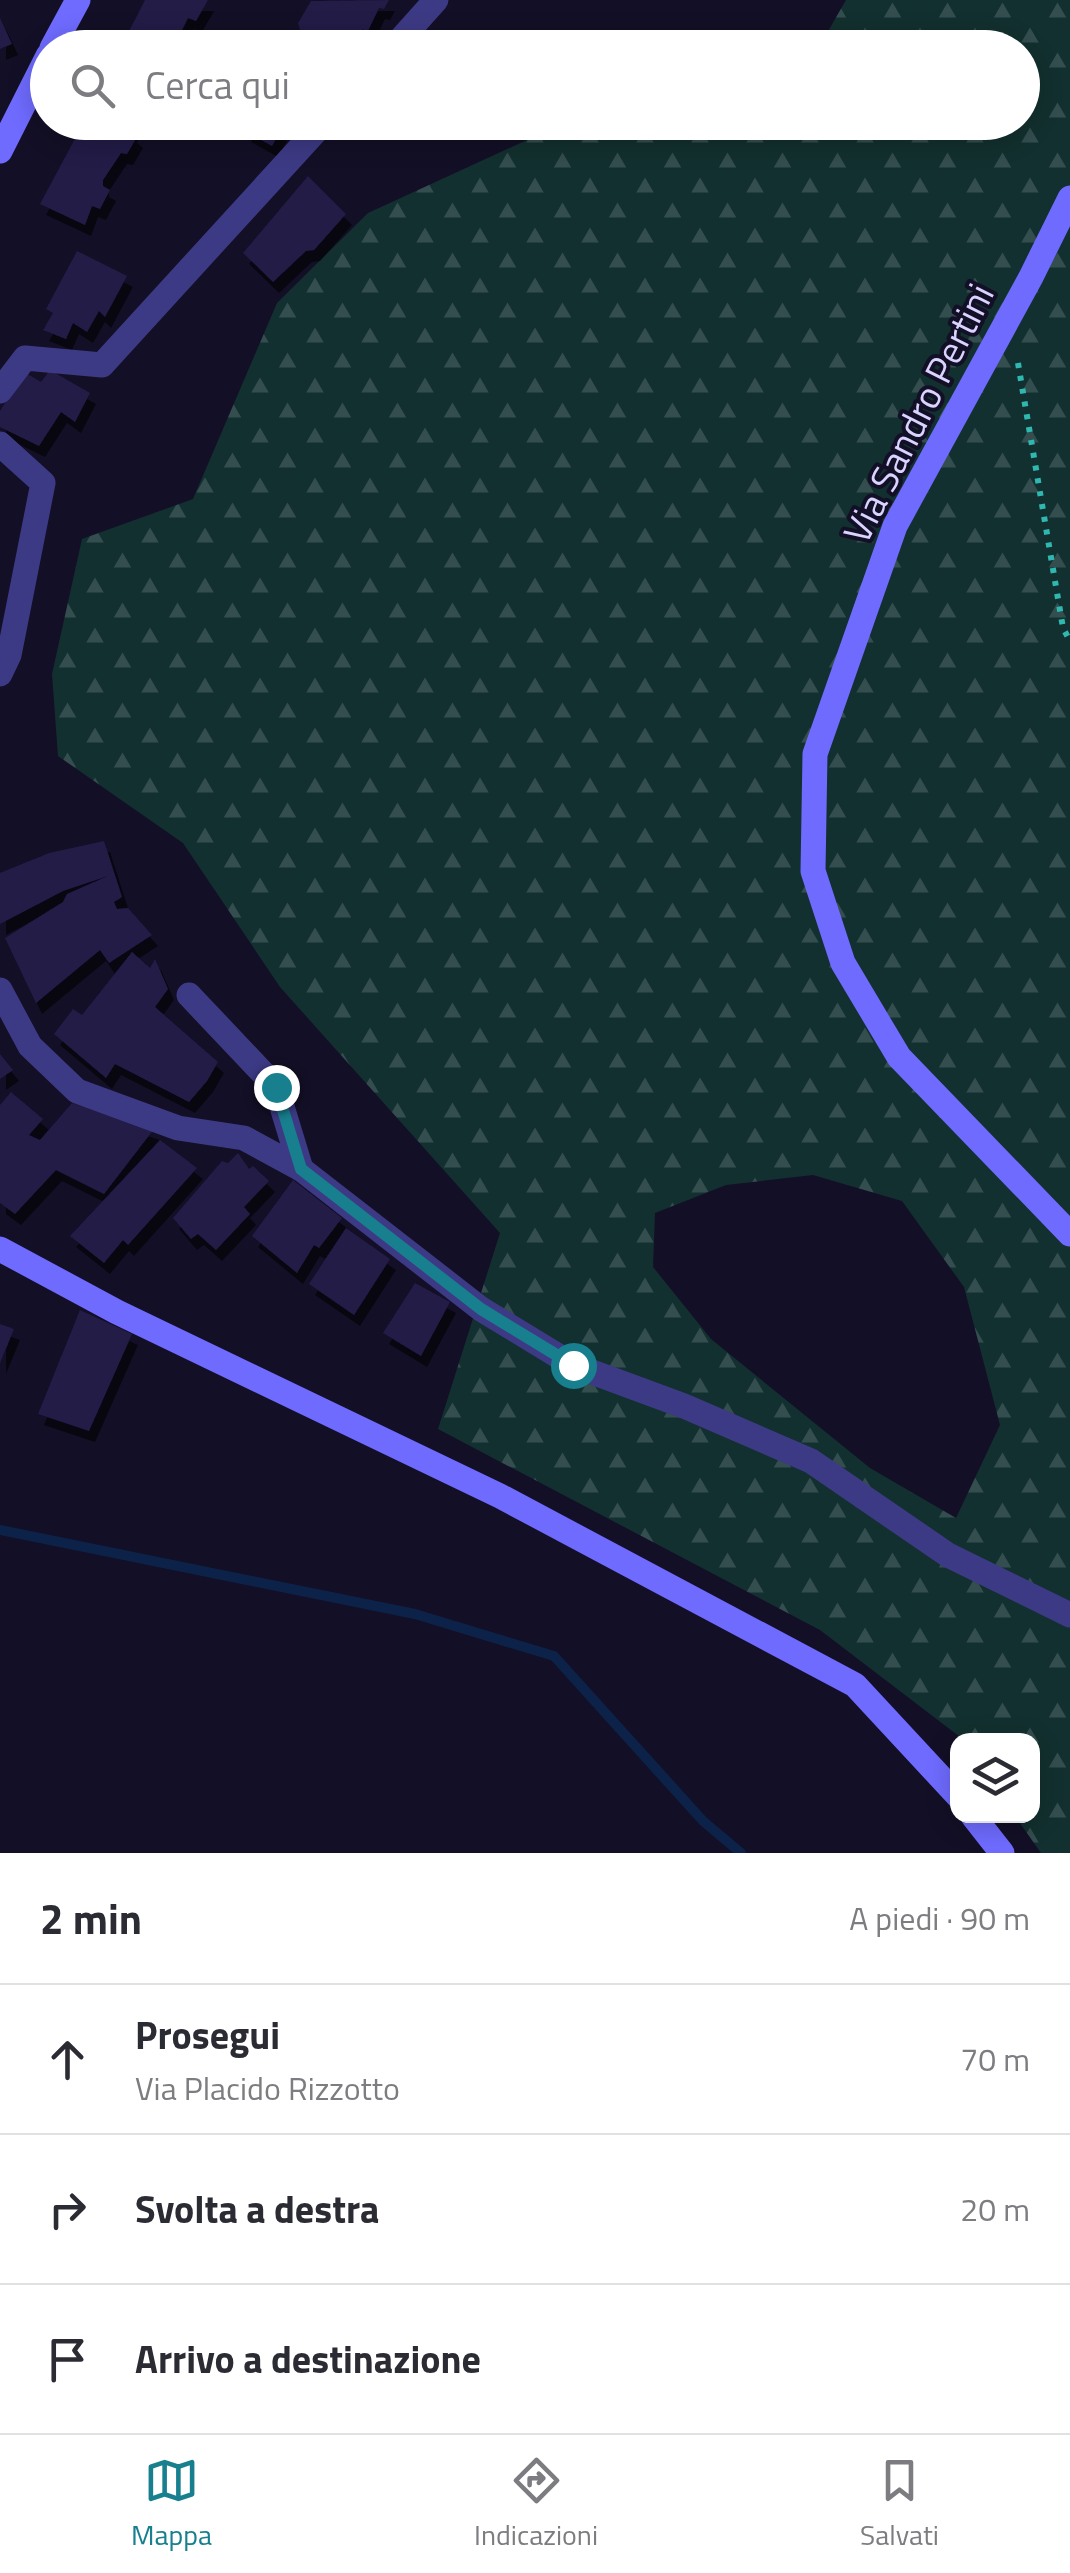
<!DOCTYPE html>
<html lang="it">
<head>
<meta charset="utf-8">
<style>
  body { margin:0; font-family:"Titillium Web",sans-serif; background:#f2f2f3; color:#2b2b33 }
  .controls { position:absolute; right:30px; bottom:30px; display:grid; overflow:hidden; border-radius:20px; box-shadow:0 5px 25px #0003 }
  .controls button { width:90px; height:90px; display:grid; place-items:center; padding:0; border:0; border-bottom:2px solid #e1e1e2; background:#fff; color:#2b2b33; font:50px sans-serif }
  .stop { position:absolute; width:30px; height:30px; margin:-22px; border:8px solid #187f8f; border-radius:50%; background:#fff }
  .stop.end { background:#187f8f; border-color:#fff; box-shadow:0 2px 10px #0008 }
  .list { margin:0; padding:0; list-style:none }
  h2 { display:flex; justify-content:space-between; align-items:center; height:130px; margin:0; padding:0 40px; font-size:42px }
  h2 small { font-size:32px; font-weight:400; color:#7c7c81 }
  .list li { display:grid; grid-template-columns:65px 1fr auto; gap:30px; align-items:center; box-sizing:border-box; height:150px; padding:0 40px; border-top:2px solid #e1e1e2 }
  .list b { display:block; font-size:38px; white-space:nowrap }
  .list p { margin:0; font-size:32px; white-space:nowrap; color:#7c7c81 }
  .list em { font-size:32px; font-style:normal; color:#7c7c81 }
  .icon { flex:none; width:55px; height:55px; fill:none; stroke:currentColor; stroke-width:2; stroke-linecap:round; stroke-linejoin:round }
  .map { position:relative; flex:none; width:1070px; height:1853px; overflow:hidden }
  .search { position:absolute; background:#fff; box-shadow:0 5px 25px #0003; left:30px; right:30px; top:30px; height:110px; display:flex; align-items:center; gap:25px; box-sizing:border-box; padding:0 35px; border-radius:55px; color:#7c7c81; font-size:38px }
  .sheet { height:580px; background:#fff }
  nav { display:flex; justify-content:space-around; align-items:center; box-sizing:border-box; height:140px; border-top:2px solid #e1e1e2; background:#fff; font-size:28px; color:#7c7c81 }
  nav a { display:grid; justify-items:center; gap:5px }
  nav .on { color:#187f8f }
  .map>svg:first-child { display:block }
  .forest { fill:url(#forest-firs); fill-rule:evenodd }
  .lines { fill:none; stroke-linecap:round; stroke-linejoin:round }
  .stream { stroke:#0c2248; stroke-width:10 }
  .building { fill:#241b47; filter:url(#shadow) }
  .path { stroke:#2fb8b0; stroke-width:6; stroke-dasharray:5 8; stroke-linecap:butt }
  .street { stroke:#3d3a85; stroke-width:25 }
  .secondary { stroke:#6f6bff; stroke-width:25 }
  .route { stroke:#187f8f; stroke-width:12 }
  .labels { text-anchor:middle; dominant-baseline:central; stroke-width:8; stroke-linejoin:round; paint-order:stroke }
  .street-label { font-size:38px; fill:#d9d4ff; stroke:#130f26 }
</style>
</head>
<body>
<div class="map">
<svg width="1070" height="1853" viewBox="0 0 1070 1853">
  <defs>
    <pattern id="forest-firs" width="22" height="20" patternUnits="userSpaceOnUse" patternTransform="scale(2.5)"><rect width="22" height="20" fill="#12302f"/><path d="M5 1l3.5 6h-7zM16 11l3.5 6h-7z" fill="#344d4e"/></pattern>
    <filter id="shadow"><feDropShadow dx="6" dy="11" stdDeviation="0" flood-color="#0009"/></filter>
  </defs>
  <rect width="100%" height="100%" fill="#130f26"/>
  <path class="forest" d="M846 0H1070V1853H1041L1015 1816H1032V1740H964L820 1630 438 1429 500 1233 280 987 183 843 58 756 52 674 82 539 193 499 277 303 368 213 564 123 1022 122V48L819 47ZM813 1175 902 1201 964 1287 1000 1425 956 1518 870 1468 711 1339 653 1267 655 1213 726 1185Z"/>
  <g class="lines">
    <polyline class="stream" points="0,1530 415,1614 554,1656 703,1821 741,1853"/>
  </g>
  <g class="building">
    <polygon points="145,0 208,0 196,21 188,18 181,32 187,36 183,47 175,43 173,48 140,48 125,39"/>
    <polygon points="389,0 384,9 379,8 367,33 363,29 352,48 322,48 302,36 298,23 311,1"/>
    <polygon points="0,18 12,44 0,49"/>
    <polygon points="84,122 136,122 131,132 137,137 127,154 121,153 103,180 103,186 110,190 100,209 92,206 85,225 40,204"/>
    <polygon points="250,122 279,122 277,127 281,130 272,146 245,131"/>
    <polygon points="308,176 346,214 314,250 306,251 273,282 243,253"/>
    <polygon points="77,251 127,276 105,317 99,311 87,332 73,323 66,339 43,330 53,313 46,309"/>
    <polygon points="50,370 90,393 75,422 61,412 39,446 0,427 0,411 24,372 41,382"/>
    <polygon points="104,841 122,897 114,902 117,909 128,908 152,935 109,963 100,950 36,1003 5,938 63,902 67,894 108,876 63,891 0,924 0,873 49,853"/>
    <polygon points="132,952 150,968 155,959 168,989 155,1007 218,1062 207,1081 189,1102 115,1064 106,1078 54,1034 73,1009 82,1015"/>
    <polygon points="0,1054 13,1070 0,1079"/>
    <polygon points="11,1092 43,1119 29,1135 40,1140 72,1103 154,1129 104,1194 56,1170 15,1214 0,1203 0,1105"/>
    <polygon points="160,1140 197,1168 128,1245 123,1240 104,1263 70,1236"/>
    <polygon points="238,1153 249,1169 253,1166 269,1181 244,1207 250,1214 216,1250 198,1234 191,1239 173,1218 222,1161 228,1163"/>
    <polygon points="293,1180 342,1218 319,1248 314,1245 297,1273 252,1236"/>
    <polygon points="346,1228 390,1259 354,1315 309,1284"/>
    <polygon points="415,1283 450,1302 421,1356 383,1333"/>
    <polygon points="80,1310 132,1334 89,1431 38,1414"/>
    <polygon points="0,1324 14,1329 0,1363"/>
  </g>
  <g class="lines">
    <polyline class="path" points="1018,363 1063,628 1070,641"/>
    <g class="street">
      <polyline points="393,48 436,0"/>
      <polyline points="0,391 25,358 102,365 324,122"/>
      <polyline points="0,444 43,483 9,655 0,674"/>
      <polyline points="0,990 30,1046 77,1091 178,1128 244,1138 301,1169 481,1309 573,1365 684,1406 811,1461 948,1555 1070,1615"/>
      <polyline points="189,995 276,1087 301,1169"/>
    </g>
    <g class="secondary">
      <polyline points="52,48 78,0"/>
      <polyline points="0,151 48,56"/>
      <polyline points="1070,198 1031,277 895,526 815,754 813,871 843,963 899,1057 1070,1234"/>
      <polyline points="0,1249 117,1312 500,1496 855,1685 958,1796"/>
      <polyline points="973,1816 1002,1853"/>
    </g>
  </g>
  <g class="lines">
    <polyline class="route" points="276,1087 301,1169 481,1309 573,1365"/>
  </g>
  <g class="labels">
    <g class="street-label">
      <text transform="translate(918 413) rotate(-63)">Via Sandro Pertini</text>
    </g>
  </g>
</svg>
<div class="controls">
<button><svg class="icon" aria-label="layers" viewBox="0 0 24 24"><path d="M12 4l9 5-9 5-9-5zM3 14l9 5 9-5"/></svg></button>
</div>
<div class="stop" style="left:573px;top:1365px"></div>
<div class="stop end" style="left:276px;top:1087px"></div>
<div class="search"><svg class="icon" aria-label="search" viewBox="0 0 24 24"><circle cx="10" cy="10" r="6"/><path d="M15 15l6 6"/></svg>Cerca qui</div>
</div>
<section class="sheet">
<h2>2 min<small>A piedi · 90 m</small></h2>
<ul class="list">
<li><svg class="icon" aria-label="ahead" viewBox="0 0 24 24"><path d="M12 20V5M6 11l6-6 6 6"/></svg><div><b>Prosegui</b><p>Via Placido Rizzotto</p></div><em>70 m</em></li>
<li><svg class="icon" aria-label="right" viewBox="0 0 24 24"><path d="M7 20v-9h11M14 6l5 5-5 5"/></svg><div><b>Svolta a destra</b></div><em>20 m</em></li>
<li><svg class="icon" aria-label="arrive" viewBox="0 0 24 24"><path d="M6 21V4h12l-3 4 3 4H6"/></svg><div><b>Arrivo a destinazione</b></div></li>
</ul>
</section>
<nav>
<a class="on"><svg class="icon" aria-label="map" viewBox="0 0 24 24"><path d="M3 6l6-2 6 2 6-2v14l-6 2-6-2-6 2zM9 4v14M15 6v14"/></svg>Mappa</a>
<a><svg class="icon" aria-label="directions" viewBox="0 0 24 24"><path d="M12 3l9 9-9 9-9-9zM9 14v-3h6M13 9l2 2-2 2"/></svg>Indicazioni</a>
<a><svg class="icon" aria-label="saved" viewBox="0 0 24 24"><path d="M7 4h10v16l-5-4-5 4z"/></svg>Salvati</a>
</nav>
</body>
</html>
